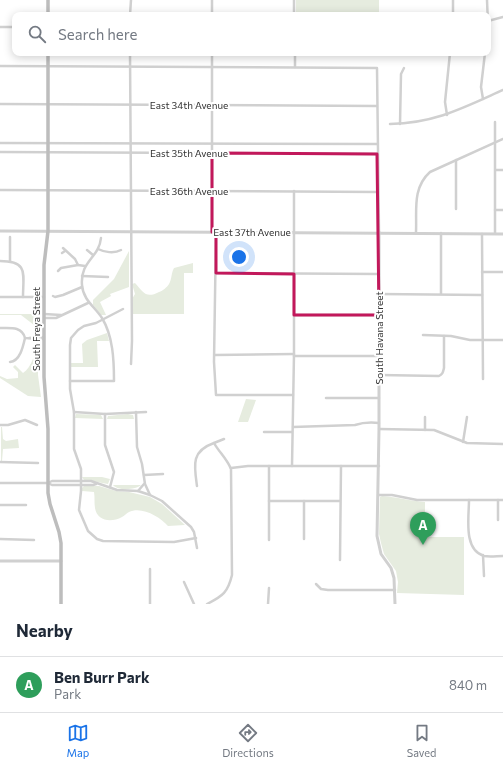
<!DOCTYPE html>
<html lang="en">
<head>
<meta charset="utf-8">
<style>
  body { margin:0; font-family:Commissioner,sans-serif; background:#f2f2f3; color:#1f2937 }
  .you { position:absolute; left:239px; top:257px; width:14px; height:14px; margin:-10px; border:3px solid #fff; border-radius:50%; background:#1a73e8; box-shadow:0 0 0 6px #1a73e833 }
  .badge { display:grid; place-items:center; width:26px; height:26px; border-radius:50%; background:#1a73e8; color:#fff; font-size:13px; font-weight:700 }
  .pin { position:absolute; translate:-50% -33px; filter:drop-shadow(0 1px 2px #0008) }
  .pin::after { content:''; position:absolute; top:21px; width:14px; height:12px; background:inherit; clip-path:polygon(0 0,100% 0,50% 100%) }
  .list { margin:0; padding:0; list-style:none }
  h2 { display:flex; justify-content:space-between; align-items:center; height:52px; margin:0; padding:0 16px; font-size:17px }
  h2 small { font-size:13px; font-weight:400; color:#747a83 }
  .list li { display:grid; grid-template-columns:26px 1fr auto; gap:12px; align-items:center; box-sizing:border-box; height:56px; padding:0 16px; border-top:1px solid #e0e1e3 }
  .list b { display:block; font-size:15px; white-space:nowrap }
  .list p { margin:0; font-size:13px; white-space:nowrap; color:#747a83 }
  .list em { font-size:13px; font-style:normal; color:#747a83 }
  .icon { flex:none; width:22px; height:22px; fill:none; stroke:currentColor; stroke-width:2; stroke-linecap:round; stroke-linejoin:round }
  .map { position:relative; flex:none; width:503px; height:604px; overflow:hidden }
  .search { position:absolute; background:#fff; box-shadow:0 2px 10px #0003; left:12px; right:12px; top:12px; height:44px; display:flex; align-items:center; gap:10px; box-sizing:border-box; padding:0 14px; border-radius:8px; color:#747a83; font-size:15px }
  .sheet { height:108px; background:#fff }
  nav { display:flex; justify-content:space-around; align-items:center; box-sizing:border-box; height:56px; border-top:1px solid #e0e1e3; background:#fff; font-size:11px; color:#747a83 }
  nav a { display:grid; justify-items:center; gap:2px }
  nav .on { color:#1a73e8 }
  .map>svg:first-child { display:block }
  .green { fill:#e6ecdf }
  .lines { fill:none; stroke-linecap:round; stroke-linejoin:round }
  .minor { stroke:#d0d0d0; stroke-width:2.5 }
  .tertiary { stroke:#d0d0d0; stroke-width:3 }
  .secondary { stroke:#bdbdbd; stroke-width:3.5 }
  .marked { fill:none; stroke:#c2185b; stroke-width:3; stroke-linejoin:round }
  .labels { text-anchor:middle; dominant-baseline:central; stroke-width:4; stroke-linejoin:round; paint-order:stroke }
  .street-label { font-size:10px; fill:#333; stroke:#fff }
</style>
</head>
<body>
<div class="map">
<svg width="503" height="604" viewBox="0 0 503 604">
  <rect width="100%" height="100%" fill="#fff"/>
  <g class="green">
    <rect x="296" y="0" width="83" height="15"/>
    <polygon points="129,251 129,287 110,294 111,296 100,302 106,315 101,315 93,305 93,300 114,279"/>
    <path d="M193 263V273H184V314H133L132 299 135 294 132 284 135 283C143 292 146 299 159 292 163 291 167 287 169 284 172 279 171 273 174 268Z"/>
    <polygon points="0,314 39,314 39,333 37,333 34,325 21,315 0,315"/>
    <polygon points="107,333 109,341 97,341 98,367 71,367 71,363 83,363 82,344 87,340"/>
    <path d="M38 343V375L41 397 28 396 0 378V376L7 379 18 378V372L13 367 15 365 23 373C32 367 35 353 38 343Z"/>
    <polygon points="246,399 256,400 248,422 238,422"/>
    <polygon points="76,414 101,415 103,419 75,418"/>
    <polygon points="128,414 133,415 134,419 107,419 108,416"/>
    <polygon points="1,427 2,427 3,439 6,441 18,439 19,448 3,449 2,461 1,461"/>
    <path d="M82 477H102L110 479 108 484C100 483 93 480 84 480Z"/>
    <path d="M113 485H141C136 490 117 491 113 485Z"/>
    <path d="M84 486H99L116 491 129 492 150 497 162 504 185 525 168 526C160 517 142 506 129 512 127 513 124 516 122 517 111 523 97 521 95 508 94 503 95 497 94 492L82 491V488Z"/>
    <path d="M382 496C397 497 410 501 425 502V537H464V595L397 593 398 582 396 571 384 554 381 543 379 534 380 497Z"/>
  </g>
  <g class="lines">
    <g class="minor">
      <polyline points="212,0 212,15"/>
      <polyline points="294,0 294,15"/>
      <polyline points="453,0 453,15"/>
      <polyline points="487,0 488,24"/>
      <polyline points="130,15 131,0"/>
      <polyline points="488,21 503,17"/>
      <polyline points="0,27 15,27"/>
      <polyline points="130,53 132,341 131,364"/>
      <polyline points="295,53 295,67"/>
      <polyline points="0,66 377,68 379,232"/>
      <polyline points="483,99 481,87 485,53"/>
      <polyline points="0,104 377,106"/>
      <polyline points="447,115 445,102 450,53"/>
      <path d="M390 124C435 123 463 108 503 90"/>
      <polyline points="400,124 401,74 404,68"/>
      <polyline points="0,143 377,144"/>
      <polyline points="0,152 377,154"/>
      <polyline points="496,170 503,170"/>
      <polyline points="0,190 378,192"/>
      <polyline points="456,209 456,160"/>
      <polyline points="495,210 503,210"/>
      <polyline points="212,232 212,53"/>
      <polyline points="216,232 214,362 216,395 293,395"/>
      <path d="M416 232C417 211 412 188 430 172L503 139"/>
      <polyline points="441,233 441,294"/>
      <polyline points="495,233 495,122"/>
      <polyline points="482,234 483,379"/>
      <polyline points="63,248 75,259 78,265 85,266"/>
      <path d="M98 249C104 252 114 254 121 250"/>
      <polyline points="87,250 93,255"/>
      <polyline points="62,253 65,251"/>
      <path d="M0 261C29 261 23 274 23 297"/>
      <polyline points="10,261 10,237"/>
      <polyline points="58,271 61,268 78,265"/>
      <polyline points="482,272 503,272"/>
      <polyline points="216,273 379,274"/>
      <polyline points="82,276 108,277"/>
      <polyline points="379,294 482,295"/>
      <polyline points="53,296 55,297 63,295 82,287"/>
      <polyline points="0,297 44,297"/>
      <polyline points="123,309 96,323 84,326 78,330 71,338 70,345 70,389 74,412 74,449 81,469 81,491 79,510 88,531 97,539 103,541 174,542 196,538"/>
      <polyline points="44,314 61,315"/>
      <polyline points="294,315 379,315"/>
      <polyline points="44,318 56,318 88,303"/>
      <path d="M0 328C10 328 22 326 25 338L44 339"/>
      <polyline points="423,335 451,336 470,340 503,340"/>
      <polyline points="29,338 44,337"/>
      <polyline points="215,355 294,354"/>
      <polyline points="294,356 379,356"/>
      <path d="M10 362C20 361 23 347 25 338"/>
      <path d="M380 375 439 376C443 374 443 372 444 368V336"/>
      <path d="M70 381H114C114 360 113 336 102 318 95 307 83 300 82 285 80 261 99 258 101 238"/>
      <polyline points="326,398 379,398"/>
      <polyline points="74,412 105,414 146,412"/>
      <polyline points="136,412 137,447 142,464 145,484 150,495"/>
      <polyline points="105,414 105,445 114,472 110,487"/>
      <polyline points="0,425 8,425 25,420 37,425"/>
      <path d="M293 427 355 425C364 422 370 422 379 423"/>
      <polyline points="379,429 434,430 467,443 503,444"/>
      <polyline points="425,430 425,417"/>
      <polyline points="264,432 292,432"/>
      <polyline points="463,442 467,417"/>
      <polyline points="0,462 38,463"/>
      <polyline points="292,466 294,354 294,191"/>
      <polyline points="231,468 248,466 379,466"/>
      <polyline points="144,475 163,474"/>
      <polyline points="0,483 48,483 52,485 93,485 96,484"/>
      <polyline points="48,483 52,481 91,481 117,490 138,491 150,495 162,501 191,527 194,532 197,548"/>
      <path d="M197 486C194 465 191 451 214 443"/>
      <polyline points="138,491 144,484"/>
      <polyline points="378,495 392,495 417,500 503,500"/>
      <path d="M469 500C469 517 463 550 484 556 490 557 497 556 503 556"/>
      <polyline points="498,500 498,520"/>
      <polyline points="269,501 340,501"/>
      <polyline points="0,505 26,505"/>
      <polyline points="0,539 34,540"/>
      <polyline points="304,539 304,501"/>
      <polyline points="269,540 269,466"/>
      <polyline points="483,555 484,576"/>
      <polyline points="340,560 341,466"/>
      <polyline points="150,569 150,604"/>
      <polyline points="184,582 194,604"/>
      <polyline points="316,584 321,589 328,590 395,590"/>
      <path d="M207 604C223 596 228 592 232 575L231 469C227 459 219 452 214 443L224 439"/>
      <polyline points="268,604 269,588"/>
    </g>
    <g class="tertiary">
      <polyline points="0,231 503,234"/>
      <polyline points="379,232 379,429 377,536 381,554 391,568 394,578 395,604"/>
      <polyline points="0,561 61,561"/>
    </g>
    <g class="secondary">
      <polyline points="48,0 48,15"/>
      <polyline points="48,53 48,231 44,265 44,377 48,429 48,493 50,504 59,532 61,543 61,604"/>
    </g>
  </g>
  <path class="marked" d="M212 153 377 154 379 315H294V274L216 273V232H212Z"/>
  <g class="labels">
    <g class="street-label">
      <text x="189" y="105">East 34th Avenue</text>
      <text x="189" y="153">East 35th Avenue</text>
      <text x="189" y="191">East 36th Avenue</text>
      <text x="252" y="232">East 37th Avenue</text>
      <text transform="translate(36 329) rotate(-90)">South Freya Street</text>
      <text transform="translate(379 338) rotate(-90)">South Havana Street</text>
    </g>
  </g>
</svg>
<div class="you"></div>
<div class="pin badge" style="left:423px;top:545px;background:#2e9e5b">A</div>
<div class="search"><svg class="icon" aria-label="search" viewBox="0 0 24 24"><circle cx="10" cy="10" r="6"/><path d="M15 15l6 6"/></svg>Search here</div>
</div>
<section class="sheet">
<h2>Nearby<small></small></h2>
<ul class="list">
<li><span class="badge" style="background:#2e9e5b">A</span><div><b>Ben Burr Park</b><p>Park</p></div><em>840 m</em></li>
</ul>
</section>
<nav>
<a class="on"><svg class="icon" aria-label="map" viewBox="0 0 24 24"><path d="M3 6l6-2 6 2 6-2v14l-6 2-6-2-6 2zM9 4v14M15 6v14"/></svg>Map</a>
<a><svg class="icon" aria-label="directions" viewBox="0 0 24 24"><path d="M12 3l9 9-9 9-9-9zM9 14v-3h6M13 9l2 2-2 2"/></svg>Directions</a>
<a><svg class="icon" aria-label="saved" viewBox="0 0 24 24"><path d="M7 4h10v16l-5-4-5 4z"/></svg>Saved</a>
</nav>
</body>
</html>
